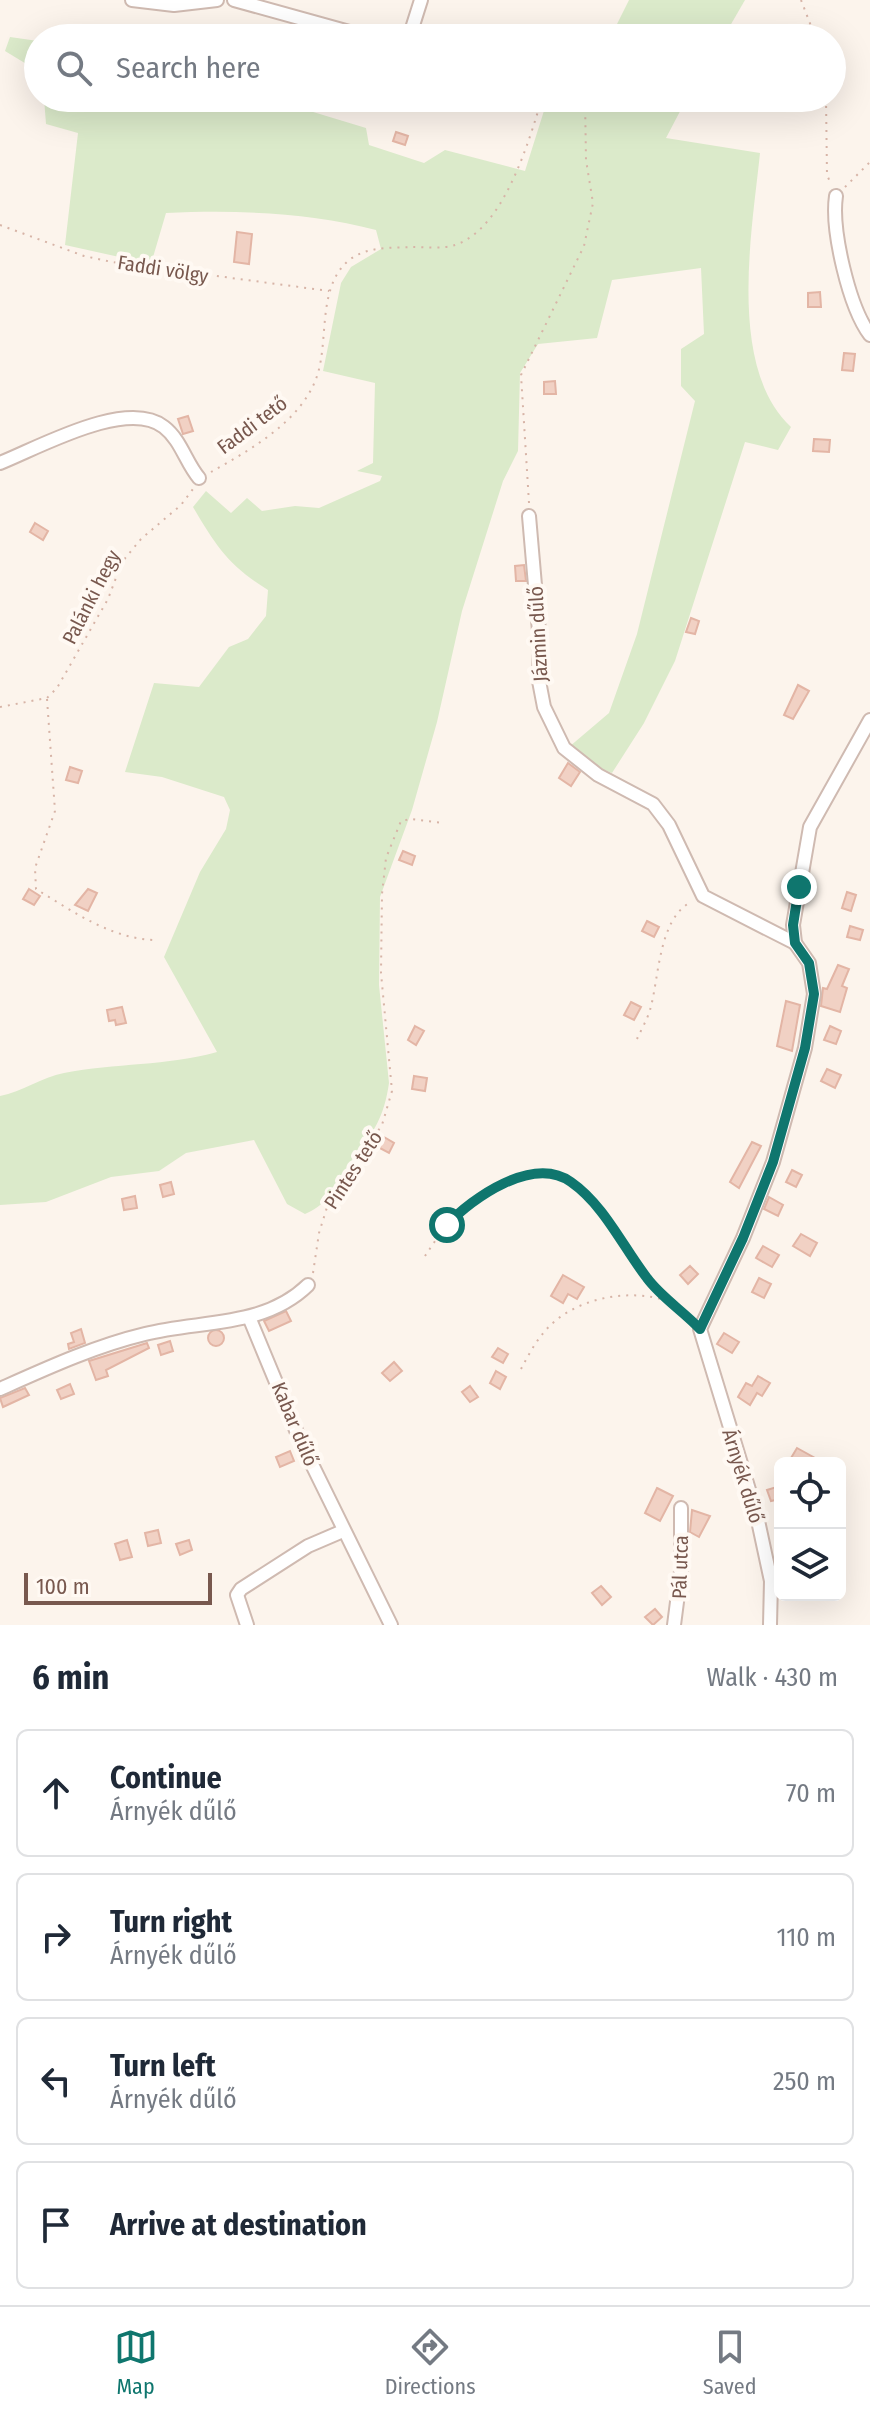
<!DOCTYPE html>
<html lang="en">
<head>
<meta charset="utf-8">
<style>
  body { margin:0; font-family:"Fira Sans Condensed",sans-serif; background:#f6f6f7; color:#1f2937 }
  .controls { position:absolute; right:24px; bottom:24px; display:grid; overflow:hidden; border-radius:12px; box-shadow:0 8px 32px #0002 }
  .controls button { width:72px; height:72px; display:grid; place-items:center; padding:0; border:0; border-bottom:2px solid #e0e1e3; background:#fff; color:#1f2937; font:40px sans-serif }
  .scale { position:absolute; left:24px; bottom:20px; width:188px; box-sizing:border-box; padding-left:8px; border:4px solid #78584e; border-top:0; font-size:22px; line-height:28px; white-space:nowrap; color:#78584e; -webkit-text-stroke:6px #fff9f3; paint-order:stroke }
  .stop { position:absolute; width:24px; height:24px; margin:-18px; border:6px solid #0f766e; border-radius:50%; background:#fff }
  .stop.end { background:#0f766e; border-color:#fff; box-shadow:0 2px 8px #0008 }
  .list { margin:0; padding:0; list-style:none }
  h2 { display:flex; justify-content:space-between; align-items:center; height:104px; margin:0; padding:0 32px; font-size:34px }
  h2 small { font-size:26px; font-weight:400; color:#747a83 }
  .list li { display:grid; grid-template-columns:52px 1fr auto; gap:24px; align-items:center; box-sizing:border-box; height:128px; margin:0 16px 16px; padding:0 16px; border:2px solid #e0e1e3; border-radius:12px }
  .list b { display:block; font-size:30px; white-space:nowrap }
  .list p { margin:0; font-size:26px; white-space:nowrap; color:#747a83 }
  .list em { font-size:26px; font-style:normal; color:#747a83 }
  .icon { flex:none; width:44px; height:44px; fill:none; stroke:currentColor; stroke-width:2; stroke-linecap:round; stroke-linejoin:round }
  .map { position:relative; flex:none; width:870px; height:1625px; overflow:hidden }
  .search { position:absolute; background:#fff; box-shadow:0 8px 32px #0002; left:24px; right:24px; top:24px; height:88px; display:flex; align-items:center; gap:20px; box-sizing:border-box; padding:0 28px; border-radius:44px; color:#747a83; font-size:30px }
  .sheet { height:680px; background:#fff }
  nav { display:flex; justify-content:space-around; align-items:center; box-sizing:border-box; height:112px; border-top:2px solid #e0e1e3; background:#fff; font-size:22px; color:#747a83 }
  nav a { display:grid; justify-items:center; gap:4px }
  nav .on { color:#0f766e }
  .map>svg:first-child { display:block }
  .green { fill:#dbeaca }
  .building { fill:#f1d1c4; stroke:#e3b5a5; stroke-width:2 }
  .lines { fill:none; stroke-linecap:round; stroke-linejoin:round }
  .minor-casing { stroke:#cfbab1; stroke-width:16 }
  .path { stroke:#d7b4a7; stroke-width:2; stroke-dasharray:2 6; stroke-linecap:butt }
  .minor { stroke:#fff; stroke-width:12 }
  .route { stroke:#0f766e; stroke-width:10 }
  .labels { text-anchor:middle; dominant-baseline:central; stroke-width:8; stroke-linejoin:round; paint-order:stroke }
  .street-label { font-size:20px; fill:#78584e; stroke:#fff9f3 }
</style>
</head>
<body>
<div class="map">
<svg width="870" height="1625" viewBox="0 0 870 1625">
  <rect width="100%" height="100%" fill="#fcf4ec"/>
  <g class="green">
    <polygon points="629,0 745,0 723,38 610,38"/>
    <polygon points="10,37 38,41 38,81 33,68 5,51"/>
    <path d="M44 98H267L366 128 369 145 424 163 445 150 525 171 548 98H687L666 138 760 153C752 232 727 367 791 427L778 450 745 442 675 661 644 723 612 773 590 764 569 747 609 713 637 634 695 401 681 386V349L704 334 701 268 612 280 597 338 538 344 520 373 518 451 503 481 462 611 437 722 412 810 380 897 379 985 389 1083C384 1118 374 1130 355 1158 339 1182 332 1202 305 1214L287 1204 254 1140 186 1153 159 1171 111 1177 46 1202 0 1205V1096C22 1092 42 1077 64 1073 115 1063 167 1066 217 1052L164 957 200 872 226 829 230 810 224 797 162 777 125 772 154 683 199 687 229 647 248 639 266 616 268 590C229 566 216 546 193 507L206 491 231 513 247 498 262 511 295 506 319 508 380 481 382 476 357 471 373 463 375 383 323 371 341 283 351 267 381 249 376 230C310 212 235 210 166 213L151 264 65 245 78 133 46 124Z"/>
  </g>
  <g class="building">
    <polygon points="396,132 408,136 405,145 393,141"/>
    <polygon points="237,232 252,234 249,264 234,262"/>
    <polygon points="820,292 821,307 808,307 808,293"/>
    <polygon points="844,353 855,354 853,371 842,370"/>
    <polygon points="555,381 556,394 544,394 544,382"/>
    <polygon points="188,416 193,431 183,434 178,419"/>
    <polygon points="814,439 830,440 829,452 813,451"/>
    <polygon points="35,523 48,531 43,540 30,532"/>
    <polygon points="524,565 526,581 516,581 515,566"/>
    <polygon points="691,618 699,621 695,634 686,632"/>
    <polygon points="798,685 809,691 793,719 784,715"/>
    <polygon points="568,763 580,772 571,786 559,778"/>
    <polygon points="70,767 82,771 78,783 66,780"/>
    <polygon points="403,851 415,856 412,865 399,860"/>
    <polygon points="29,889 40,896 34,905 23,899"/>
    <polygon points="88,889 97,893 88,911 75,905"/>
    <polygon points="847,892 856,895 851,911 842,908"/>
    <polygon points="647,921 659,927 654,937 642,931"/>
    <polygon points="850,926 863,930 860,940 847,937"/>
    <polygon points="838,965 849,969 842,986 847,988 840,1012 821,1006 823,988 827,989"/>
    <polygon points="786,1001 800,1005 792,1051 777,1046"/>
    <polygon points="631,1002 641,1007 634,1020 624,1015"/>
    <polygon points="122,1007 126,1023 116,1025 115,1020 109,1021 107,1010"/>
    <polygon points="415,1026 424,1031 416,1045 408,1040"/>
    <polygon points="830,1026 841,1031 836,1044 824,1040"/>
    <polygon points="827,1069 841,1075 835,1088 821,1081"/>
    <polygon points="414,1076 427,1078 425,1091 412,1089"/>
    <polygon points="384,1137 394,1143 389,1153 378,1147"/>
    <polygon points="752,1142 761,1146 739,1188 730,1182"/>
    <polygon points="792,1170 802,1175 796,1187 786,1182"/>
    <polygon points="171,1182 174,1194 163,1197 160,1185"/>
    <polygon points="135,1196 137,1208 124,1210 122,1199"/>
    <polygon points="769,1197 783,1205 778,1216 764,1209"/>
    <polygon points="801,1234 817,1243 810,1256 793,1246"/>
    <polygon points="763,1246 779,1255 772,1267 756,1258"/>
    <polygon points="690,1266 698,1274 688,1284 680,1275"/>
    <polygon points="563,1275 584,1287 577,1299 568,1294 563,1303 551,1296"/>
    <polygon points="759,1278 771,1284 764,1298 752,1292"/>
    <polygon points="286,1311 291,1321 269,1331 264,1321"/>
    <polygon points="81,1329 85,1343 69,1349 68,1344 74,1342 71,1333"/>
    <circle cx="216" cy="1338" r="8"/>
    <polygon points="724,1333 739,1342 732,1353 717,1344"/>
    <polygon points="170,1341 173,1351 161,1355 158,1345"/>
    <polygon points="147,1343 149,1348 106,1370 108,1376 96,1380 89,1361"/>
    <polygon points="498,1348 508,1354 503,1363 492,1357"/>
    <polygon points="394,1362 402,1371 390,1381 382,1373"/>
    <polygon points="496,1371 506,1377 500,1389 490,1383"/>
    <polygon points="758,1376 770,1383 762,1396 757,1393 750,1405 738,1397 746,1383 752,1386"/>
    <polygon points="70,1384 74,1394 61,1399 57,1390"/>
    <polygon points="470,1386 478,1397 470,1402 462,1392"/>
    <polygon points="25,1388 29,1395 3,1407 0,1398"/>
    <polygon points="797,1448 824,1463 788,1463"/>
    <polygon points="290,1451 294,1461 280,1467 276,1457"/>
    <polygon points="780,1486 780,1499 771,1501 767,1490"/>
    <polygon points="657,1488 673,1496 660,1521 645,1513"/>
    <polygon points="692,1510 710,1516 699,1537 690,1532"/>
    <polygon points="158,1530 161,1543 148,1546 145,1533"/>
    <polygon points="127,1540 132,1557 120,1560 115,1544"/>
    <polygon points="189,1540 192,1550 180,1555 176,1544"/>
    <polygon points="601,1586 611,1597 602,1605 592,1593"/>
    <polygon points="655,1609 662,1617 653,1625 645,1617"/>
  </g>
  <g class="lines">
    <g class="minor-casing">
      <g id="minor">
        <polyline points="132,0 174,5 217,0"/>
        <polyline points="234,0 371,38"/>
        <polyline points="409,38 421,0"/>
        <path d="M836 196C831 230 849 307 870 335"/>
        <path d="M0 463C40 447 127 398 164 427 181 440 186 463 199 478"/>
        <polyline points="529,516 540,643 539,681 544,707 564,748 598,775 653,804 669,825 703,896 795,943"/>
        <polyline points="249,1317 300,1440 391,1625"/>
        <path d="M0 1389C47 1368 95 1346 145 1334 200 1320 264 1328 308 1285"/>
        <polyline points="247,1625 237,1595 241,1589 308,1546 343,1531"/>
        <polyline points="674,1625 681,1571 681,1508"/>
        <polyline points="770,1625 771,1581 757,1516 700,1329 743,1238 773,1162 805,1048 814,994 809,963 795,943 793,925 810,827 870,720"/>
      </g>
    </g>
    <g class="path">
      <polyline points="801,0 811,26 810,38"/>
      <polyline points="826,98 827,175 831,184"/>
      <polyline points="845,187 870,162"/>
      <polyline points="0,225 84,256 112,262 329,291"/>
      <path d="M211 472C250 450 302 421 317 376 329 341 317 288 348 261 366 246 391 248 412 247 425 247 443 249 455 245 504 229 529 141 542 98"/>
      <polyline points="529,503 521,375 584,246 593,203 586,160 585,98"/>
      <path d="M47 699 55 811 35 868 36 889C72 911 110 938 153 940"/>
      <polyline points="0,707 47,698 57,688 108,599 122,562 141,539 181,505 193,489"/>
      <path d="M637 1039C641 1030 647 1020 650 1010 659 980 658 919 691 902"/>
      <path d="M425 1256C437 1238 450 1218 467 1204 491 1184 540 1163 570 1181 600 1199 625 1249 646 1277 653 1287 663 1294 672 1303"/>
      <polyline points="313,1273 319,1233 328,1204 382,1125 392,1091 381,973 382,894 386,858 401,821 411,819 444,823"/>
      <polyline points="674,1304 690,1318"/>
      <path d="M521 1369C527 1358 533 1346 541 1336 568 1299 626 1287 668 1301"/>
    </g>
    <use href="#minor" class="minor"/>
  </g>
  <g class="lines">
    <path class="route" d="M447 1225C472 1198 533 1155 571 1182 604 1205 623 1247 647 1278 661 1297 683 1311 700 1329L743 1238 773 1162 805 1048 814 994 809 963 795 943 793 925 799 887"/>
  </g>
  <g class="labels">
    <g class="street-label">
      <text transform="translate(163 269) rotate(9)">Faddi völgy</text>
      <text transform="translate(252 425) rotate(-37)">Faddi tető</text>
      <text transform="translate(91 597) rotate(-63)">Palánki hegy</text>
      <text transform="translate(538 634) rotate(-93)">Jázmin dűlő</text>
      <text transform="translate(353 1170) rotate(-57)">Pintes tető</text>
      <text transform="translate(295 1424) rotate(67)">Kabar dűlő</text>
      <text transform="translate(743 1476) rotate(73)">Árnyék dűlő</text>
      <text transform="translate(680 1567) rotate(-88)">Pál utca</text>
    </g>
  </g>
</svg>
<div class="controls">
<button><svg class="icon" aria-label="locate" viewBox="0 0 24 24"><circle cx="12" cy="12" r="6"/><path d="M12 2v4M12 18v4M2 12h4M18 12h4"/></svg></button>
<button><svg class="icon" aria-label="layers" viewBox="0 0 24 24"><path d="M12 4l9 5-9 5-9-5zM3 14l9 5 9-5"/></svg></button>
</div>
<div class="scale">100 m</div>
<div class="stop" style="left:447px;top:1225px"></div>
<div class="stop end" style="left:799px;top:887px"></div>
<div class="search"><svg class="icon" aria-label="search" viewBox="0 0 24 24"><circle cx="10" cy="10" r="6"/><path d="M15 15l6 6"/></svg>Search here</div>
</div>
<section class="sheet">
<h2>6 min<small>Walk · 430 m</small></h2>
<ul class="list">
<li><svg class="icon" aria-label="ahead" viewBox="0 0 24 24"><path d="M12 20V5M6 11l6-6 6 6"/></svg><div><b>Continue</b><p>Árnyék dűlő</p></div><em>70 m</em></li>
<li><svg class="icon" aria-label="right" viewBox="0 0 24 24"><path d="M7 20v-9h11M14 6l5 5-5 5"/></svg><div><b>Turn right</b><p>Árnyék dűlő</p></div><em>110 m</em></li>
<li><svg class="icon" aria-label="left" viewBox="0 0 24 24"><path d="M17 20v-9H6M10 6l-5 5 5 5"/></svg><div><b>Turn left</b><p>Árnyék dűlő</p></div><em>250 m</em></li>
<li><svg class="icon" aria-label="arrive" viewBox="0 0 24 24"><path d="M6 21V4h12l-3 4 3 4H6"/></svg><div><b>Arrive at destination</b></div></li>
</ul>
</section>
<nav>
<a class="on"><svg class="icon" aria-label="map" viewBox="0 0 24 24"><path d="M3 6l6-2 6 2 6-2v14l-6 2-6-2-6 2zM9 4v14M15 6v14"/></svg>Map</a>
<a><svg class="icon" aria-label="directions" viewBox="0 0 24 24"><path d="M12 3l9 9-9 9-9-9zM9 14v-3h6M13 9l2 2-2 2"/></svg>Directions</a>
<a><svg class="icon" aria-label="saved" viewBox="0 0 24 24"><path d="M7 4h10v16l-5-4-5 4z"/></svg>Saved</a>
</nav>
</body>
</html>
